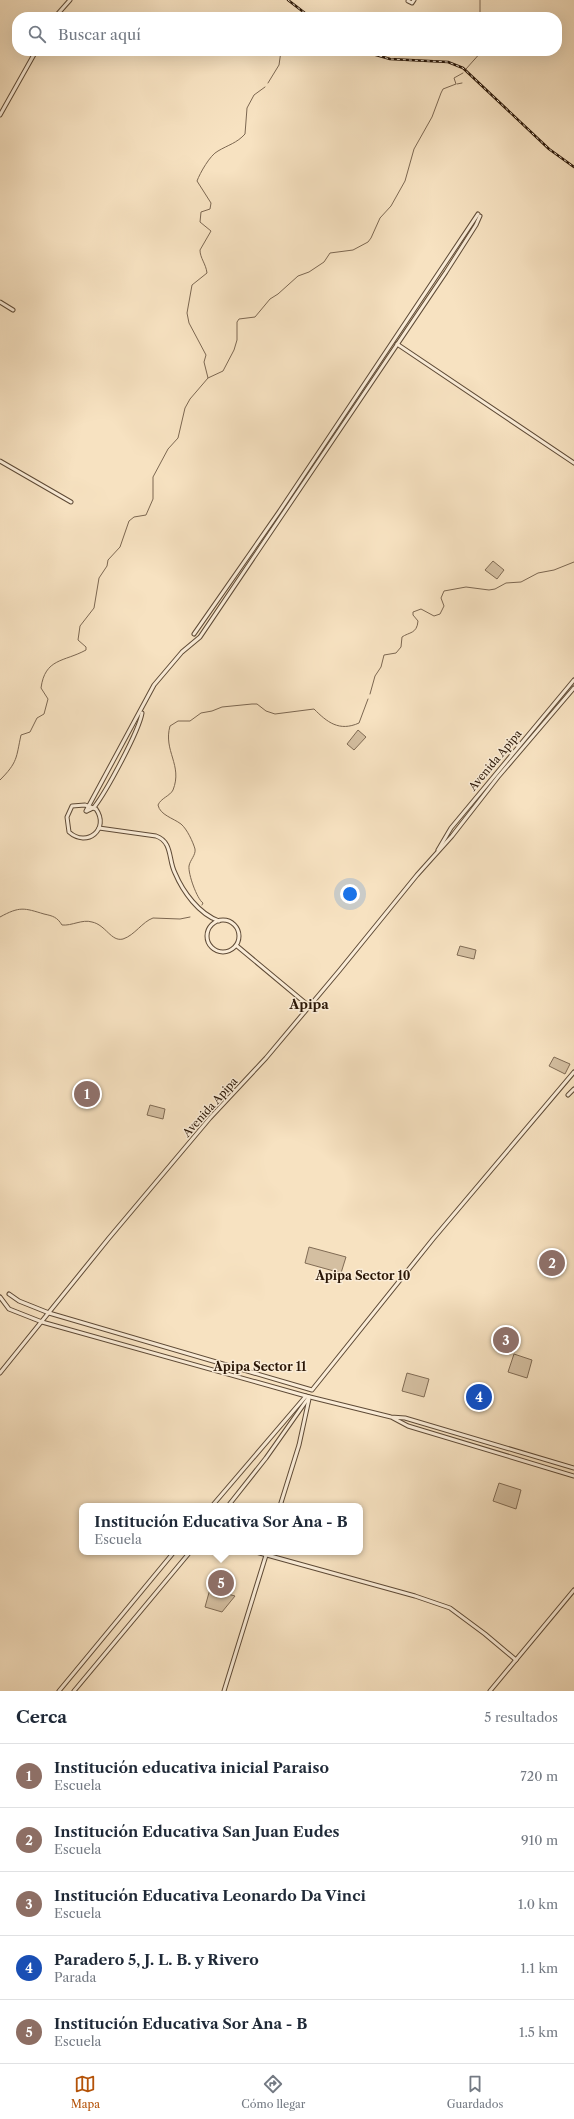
<!DOCTYPE html>
<html lang="es">
<head>
<meta charset="utf-8">
<style>
  body { margin:0; font-family:"Libre Caslon Text",serif; background:#f6f6f7; color:#1f2937 }
  .you { position:absolute; left:350px; top:894px; width:14px; height:14px; margin:-10px; border:3px solid #fff; border-radius:50%; background:#1a73e8; box-shadow:0 0 0 6px #1a73e833 }
  .badge { display:grid; place-items:center; width:26px; height:26px; border-radius:50%; background:#b45309; color:#fff; font-size:13px; font-weight:700 }
  .pin { position:absolute; translate:-50% -50%; border:2px solid #fff; box-shadow:0 1px 4px #0006 }
  .popup { position:absolute; left:79px; top:1503px; width:284px; height:52px; box-sizing:border-box; display:grid; place-content:center; border-radius:8px; background:#fff; filter:drop-shadow(0 1px 3px #0005); font-size:13px; white-space:nowrap; color:#747a83 }
  .popup b { font-size:15px; color:#1f2937 }
  .popup::after { content:''; position:absolute; left:50%; top:100%; margin-left:-8px; border:8px solid transparent; border-top-color:#fff }
  .list { margin:0; padding:0; list-style:none }
  h2 { display:flex; justify-content:space-between; align-items:center; height:52px; margin:0; padding:0 16px; font-size:17px }
  h2 small { font-size:13px; font-weight:400; color:#747a83 }
  .list li { display:grid; grid-template-columns:26px 1fr auto; gap:12px; align-items:center; box-sizing:border-box; height:64px; padding:0 16px; border-top:1px solid #e0e1e3 }
  .list b { display:block; font-size:15px; white-space:nowrap }
  .list p { margin:0; font-size:13px; white-space:nowrap; color:#747a83 }
  .list em { font-size:13px; font-style:normal; color:#747a83 }
  .icon { flex:none; width:22px; height:22px; fill:none; stroke:currentColor; stroke-width:2; stroke-linecap:round; stroke-linejoin:round }
  .map { position:relative; flex:none; width:574px; height:1691px; overflow:hidden }
  .search { position:absolute; background:#fff; box-shadow:0 4px 16px #0002; left:12px; right:12px; top:12px; height:44px; display:flex; align-items:center; gap:10px; box-sizing:border-box; padding:0 14px; border-radius:16px; color:#747a83; font-size:15px }
  .sheet { height:372px; background:#fff }
  nav { display:flex; justify-content:space-around; align-items:center; box-sizing:border-box; height:56px; border-top:1px solid #e0e1e3; background:#fff; font-size:11px; color:#747a83 }
  nav a { display:grid; justify-items:center; gap:2px }
  nav .on { color:#b45309 }
  .map>svg:first-child { display:block }
  .green { fill:#d4bfa1; stroke:#806b54 }
  .lines { fill:none; stroke-linecap:round; stroke-linejoin:round }
  .stream { stroke:#7c6751; stroke-width:1 }
  .tertiary-casing { stroke:#5e4a36; stroke-width:5 }
  .tertiary { stroke:#faecd7; stroke-width:3 }
  .rail-casing { stroke:#2b1707; stroke-width:2.5 }
  .rail { stroke:#faecd7; stroke-width:1; stroke-dasharray:3; stroke-linecap:butt }
  .labels { text-anchor:middle; dominant-baseline:central; stroke-width:3; stroke-linejoin:round; paint-order:stroke }
  .street-label { font-size:11px; fill:#2b1707; stroke:#faecd7 }
  .neighbourhood-label { font-size:12px; font-weight:bold; fill:#2b1707; stroke:#faecd7 }
  .quarter-label { font-size:13px; font-weight:bold; fill:#2b1707; stroke:#faecd7 }
</style>
</head>
<body>
<div class="map">
<svg width="574" height="1691" viewBox="0 0 574 1691">
  <rect width="100%" height="100%" fill="#f7e2c1"/>
  <filter id="stains"><feTurbulence type="fractalNoise" baseFrequency=".005" numOctaves="4"/><feColorMatrix values="0 0 0 0 .2 0 0 0 0 .09 0 0 0 0 .02 0 0 0 .5 -.17"/></filter>
  <radialGradient id="worn" r=".72"><stop offset=".6" stop-color="#630" stop-opacity="0"/><stop offset="1" stop-color="#630" stop-opacity=".3"/></radialGradient>
  <g class="green">
    <polygon points="493,561 504,570 497,579 485,570"/>
    <polygon points="358,730 366,737 354,750 347,744"/>
    <polygon points="460,946 476,950 474,959 457,955"/>
    <polygon points="554,1057 570,1064 565,1074 549,1066"/>
    <polygon points="150,1105 165,1109 163,1119 147,1115"/>
    <polygon points="309,1247 346,1257 341,1273 305,1263"/>
    <polygon points="514,1354 532,1360 527,1378 508,1372"/>
    <polygon points="407,1373 429,1379 424,1397 402,1391"/>
    <polygon points="499,1483 521,1490 516,1509 493,1501"/>
    <polygon points="210,1589 235,1596 222,1612 205,1607"/>
  </g>
  <g class="lines">
    <g class="stream">
      <polyline points="480,0 480,17"/>
      <polyline points="466,69 482,51"/>
      <polyline points="268,83 279,65 281,51"/>
      <polyline points="457,84 462,83"/>
      <polyline points="208,378 223,371 234,350 237,340 237,322 239,319 255,317 270,299 278,294 298,276 309,272 324,262 330,253 353,250 368,242 371,238 380,218 391,206 405,181 414,149 432,117 441,93 443,89 456,84 454,78 463,73"/>
      <path d="M370 694 375 676 381 667 384 655 396 653 401 647 402 637C409 632 417 634 418 621L413 615V612L421 609 434 616 440 614 444 606 441 598 444 591 466 587 489 590 495 589 506 583 521 582 538 573 554 570 574 562"/>
      <path d="M0 780C18 762 16 758 21 735L30 732 37 718 44 714 48 699 41 688C45 658 64 662 86 650V647L78 640 80 626 94 608 99 578 107 566 108 560 120 547 129 521 134 517 146 515 153 499V477L168 449 178 438 185 408 190 399 208 378 204 362 206 355 189 323 187 313 192 285 207 273C206 264 200 258 200 250L211 231 200 222 201 212 210 209 211 203 197 181C200 173 210 155 218 151 228 145 237 143 245 134L247 108 254 95 265 87"/>
      <path d="M202 905 203 903C197 899 188 874 189 866 190 860 196 855 195 849 193 842 187 829 181 824 173 818 160 815 158 805 161 798 170 796 173 790 183 765 163 751 170 726L178 721H190L201 713 212 711 222 707 252 704H257L266 711 275 714 314 709C327 722 339 732 359 723L368 699"/>
      <path d="M0 917C20 906 24 908 44 914 53 916 57 917 62 925 72 926 82 919 92 922 106 925 111 942 123 939 135 935 142 922 153 918L180 919 190 917"/>
    </g>
    <g class="tertiary-casing">
      <g id="tertiary">
        <polyline points="408,1 412,3 414,0"/>
        <polyline points="55,17 70,0"/>
        <polyline points="0,115 36,51"/>
        <polyline points="0,302 13,310"/>
        <polyline points="397,344 574,463"/>
        <polyline points="0,461 71,502"/>
        <polyline points="194,634 279,512 478,214"/>
        <path d="M85 805 96 809C110 829 87 848 69 832L67 817 72 806Z"/>
        <polyline points="86,811 154,685 182,652 200,637 446,272 476,225 480,216"/>
        <path d="M87 811C90 809 93 809 95 806 107 790 139 731 142 713"/>
        <path d="M99 828 156 836C173 842 168 860 175 873 183 892 199 914 219 921"/>
        <polyline points="438,850 451,828 574,680"/>
        <circle cx="223" cy="936" r="16"/>
        <polyline points="237,946 309,1006"/>
        <polyline points="568,1095 574,1089"/>
        <polyline points="9,1294 19,1301 49,1313 312,1390 433,1239 574,1072"/>
        <polyline points="0,1297 9,1309 42,1322 306,1396 391,1417 405,1418 574,1468"/>
        <polyline points="0,1373 109,1238 210,1118 266,1058 339,971 417,875 452,836 498,777 574,688"/>
        <polyline points="393,1418 408,1426 574,1476"/>
        <polyline points="212,1506 306,1396"/>
        <polyline points="228,1506 266,1458 309,1397"/>
        <polyline points="280,1506 299,1445 309,1399"/>
        <polyline points="256,1552 415,1596 450,1608 485,1634 516,1660"/>
        <polyline points="59,1691 174,1552"/>
        <polyline points="74,1691 190,1552"/>
        <polyline points="224,1691 267,1552"/>
        <polyline points="490,1691 574,1590"/>
      </g>
    </g>
    <use href="#tertiary" class="tertiary"/>
    <g class="rail-casing">
      <g id="rail">
        <polyline points="288,0 310,17"/>
        <polyline points="362,51 390,59 448,62 463,68 549,149 574,167"/>
      </g>
    </g>
    <use href="#rail" class="rail"/>
  </g>
  <g class="labels">
    <g class="street-label">
      <text transform="translate(495 760) rotate(-50)">Avenida Apipa</text>
      <text transform="translate(210 1107) rotate(-48)">Avenida Apipa</text>
    </g>
    <g class="neighbourhood-label">
      <text x="363" y="1275">Apipa Sector 10</text>
      <text x="260" y="1366">Apipa Sector 11</text>
    </g>
    <g class="quarter-label">
      <text x="309" y="1004">Apipa</text>
    </g>
  </g>
  <rect width="100%" height="100%" filter="url(#stains)"/>
  <rect width="100%" height="100%" fill="url(#worn)"/>
</svg>
<div class="you"></div>
<div class="pin badge" style="left:87px;top:1094px;background:#8d6e63">1</div>
<div class="pin badge" style="left:552px;top:1263px;background:#8d6e63">2</div>
<div class="pin badge" style="left:506px;top:1340px;background:#8d6e63">3</div>
<div class="pin badge" style="left:479px;top:1397px;background:#1a4fb4">4</div>
<div class="pin badge" style="left:221px;top:1583px;background:#8d6e63">5</div>
<div class="popup"><b>Institución Educativa Sor Ana - B</b>Escuela</div>
<div class="search"><svg class="icon" aria-label="search" viewBox="0 0 24 24"><circle cx="10" cy="10" r="6"/><path d="M15 15l6 6"/></svg>Buscar aquí</div>
</div>
<section class="sheet">
<h2>Cerca<small>5 resultados</small></h2>
<ul class="list">
<li><span class="badge" style="background:#8d6e63">1</span><div><b>Institución educativa inicial Paraiso</b><p>Escuela</p></div><em>720 m</em></li>
<li><span class="badge" style="background:#8d6e63">2</span><div><b>Institución Educativa San Juan Eudes</b><p>Escuela</p></div><em>910 m</em></li>
<li><span class="badge" style="background:#8d6e63">3</span><div><b>Institución Educativa Leonardo Da Vinci</b><p>Escuela</p></div><em>1.0 km</em></li>
<li><span class="badge" style="background:#1a4fb4">4</span><div><b>Paradero 5, J. L. B. y Rivero</b><p>Parada</p></div><em>1.1 km</em></li>
<li><span class="badge" style="background:#8d6e63">5</span><div><b>Institución Educativa Sor Ana - B</b><p>Escuela</p></div><em>1.5 km</em></li>
</ul>
</section>
<nav>
<a class="on"><svg class="icon" aria-label="map" viewBox="0 0 24 24"><path d="M3 6l6-2 6 2 6-2v14l-6 2-6-2-6 2zM9 4v14M15 6v14"/></svg>Mapa</a>
<a><svg class="icon" aria-label="directions" viewBox="0 0 24 24"><path d="M12 3l9 9-9 9-9-9zM9 14v-3h6M13 9l2 2-2 2"/></svg>Cómo llegar</a>
<a><svg class="icon" aria-label="saved" viewBox="0 0 24 24"><path d="M7 4h10v16l-5-4-5 4z"/></svg>Guardados</a>
</nav>
</body>
</html>
